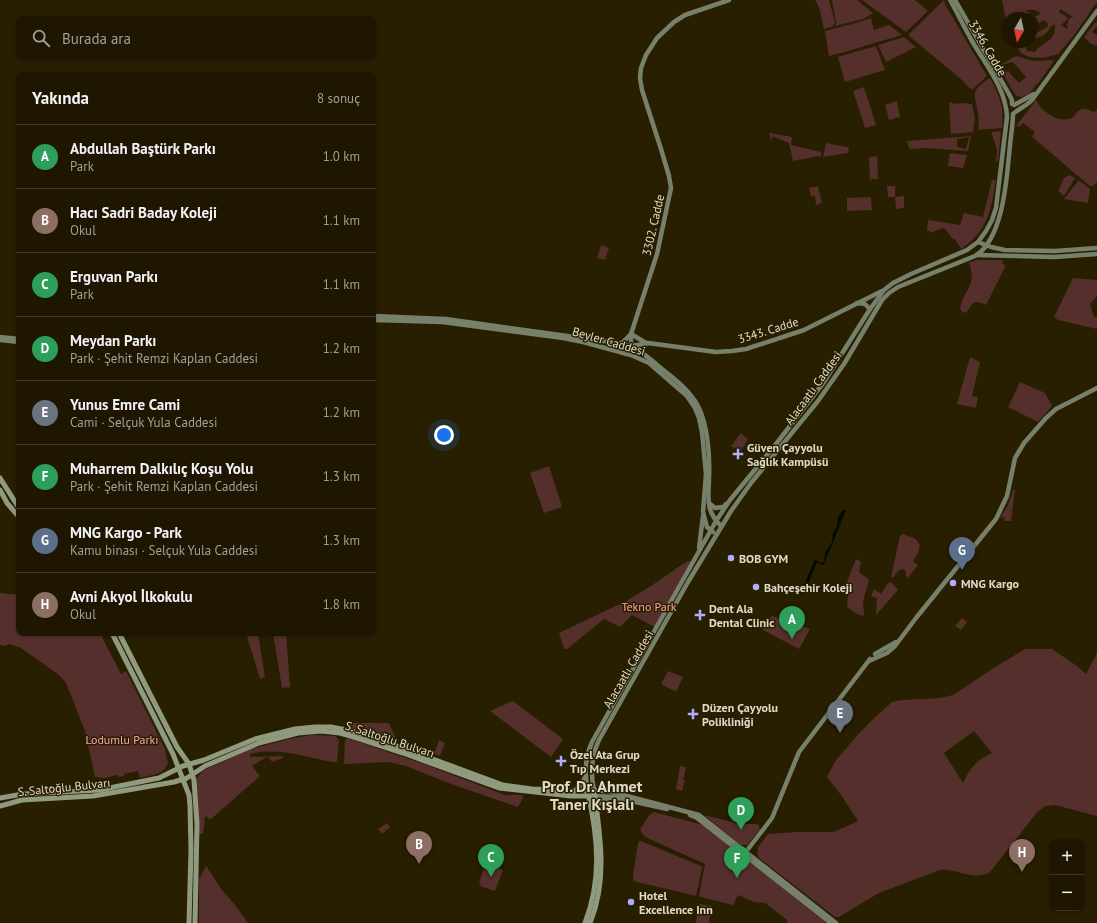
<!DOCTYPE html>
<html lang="tr">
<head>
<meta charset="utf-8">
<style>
  body { margin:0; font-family:"PT Sans",sans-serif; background:#261f0a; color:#f1f3f6 }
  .controls { position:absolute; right:12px; bottom:12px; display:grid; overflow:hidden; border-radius:8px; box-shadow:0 1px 3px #0004 }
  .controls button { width:36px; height:36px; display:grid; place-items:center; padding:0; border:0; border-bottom:1px solid #3c3522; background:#1e1600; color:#f1f3f6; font:20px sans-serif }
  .compass { position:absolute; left:1001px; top:12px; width:36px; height:36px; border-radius:50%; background:#1e1600; box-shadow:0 1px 3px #0004; rotate:189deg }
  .you { position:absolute; left:444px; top:435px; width:14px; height:14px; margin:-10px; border:3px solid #fff; border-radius:50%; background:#1a73e8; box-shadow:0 0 0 6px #1a73e833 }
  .badge { display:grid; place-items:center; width:26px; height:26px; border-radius:50%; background:#db2777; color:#fff; font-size:13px; font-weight:700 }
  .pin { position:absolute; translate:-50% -33px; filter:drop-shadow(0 1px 2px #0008) }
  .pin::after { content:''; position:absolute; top:21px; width:14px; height:12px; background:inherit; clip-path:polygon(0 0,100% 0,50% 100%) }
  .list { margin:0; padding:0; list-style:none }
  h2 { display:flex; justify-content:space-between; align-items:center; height:52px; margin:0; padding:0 16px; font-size:17px }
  h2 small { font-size:13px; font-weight:400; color:#a19f99 }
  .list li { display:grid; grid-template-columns:26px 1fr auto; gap:12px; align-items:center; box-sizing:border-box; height:64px; padding:0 16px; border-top:1px solid #3c3522 }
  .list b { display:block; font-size:15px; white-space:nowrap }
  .list p { margin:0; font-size:13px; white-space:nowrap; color:#a19f99 }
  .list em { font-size:13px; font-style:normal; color:#a19f99 }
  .icon { flex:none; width:22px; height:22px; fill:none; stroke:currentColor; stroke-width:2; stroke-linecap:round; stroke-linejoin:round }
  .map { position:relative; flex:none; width:1097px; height:923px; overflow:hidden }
  .search { position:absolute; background:#1e1600; box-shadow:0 1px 3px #0004; left:16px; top:16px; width:360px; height:44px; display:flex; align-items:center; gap:10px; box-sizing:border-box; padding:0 14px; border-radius:8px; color:#a19f99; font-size:15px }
  .panel { position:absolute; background:#1e1600; box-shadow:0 1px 3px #0004; left:16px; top:72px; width:360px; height:564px; border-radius:8px }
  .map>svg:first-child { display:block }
  .green { fill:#542f2c; fill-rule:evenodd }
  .water { fill:#000b02 }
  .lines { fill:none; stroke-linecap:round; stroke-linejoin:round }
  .secondary { stroke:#77806a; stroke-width:4.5 }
  .primary { stroke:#909a7f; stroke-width:5 }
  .poi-dot { fill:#b0aefa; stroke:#281e00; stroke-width:1.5 }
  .labels { text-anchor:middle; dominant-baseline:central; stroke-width:3; stroke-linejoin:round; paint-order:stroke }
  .street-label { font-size:12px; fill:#e0dac9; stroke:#281e00 }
  .poi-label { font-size:12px; font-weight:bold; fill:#e0dac9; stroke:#281e00; text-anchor:start }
  .park-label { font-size:12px; fill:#fea9a1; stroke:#281e00 }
  .district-label { font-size:16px; font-weight:bold; fill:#e0dac9; stroke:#281e00 }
</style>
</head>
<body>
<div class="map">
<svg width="1097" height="923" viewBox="0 0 1097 923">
  <rect width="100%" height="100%" fill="#281e00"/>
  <g class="green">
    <polygon points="815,0 829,0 835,22 832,27 824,29 819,7"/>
    <polygon points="832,0 857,0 873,13 863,19 835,26 836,22"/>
    <polygon points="862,0 915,0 928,11 906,32"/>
    <polygon points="944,0 946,6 987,76 973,89 969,88 962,80 908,35"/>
    <path d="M1002 0H1097V2L1075 34 1058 54 1055 55 1043 58 1029 57 1022 54 1014 42H1023L1027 50 1026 51 1035 52C1038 45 1050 43 1054 34 1055 32 1055 27 1055 24L1050 27C1048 35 1039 38 1031 39V35L1042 30 1048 26 1047 22 1043 20 1040 23 1038 22 1037 18H1035L1036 16 1039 15 1040 13 1035 10H1026V11L1030 12 1029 13 1020 15V18H1007V25ZM1060 9 1073 17V18L1071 17 1068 20V24L1066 25 1068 28 1067 29 1061 25 1067 20V17L1059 12Z"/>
    <polygon points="871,18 874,30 889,25 902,35 841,53 829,56 825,31 856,23"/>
    <polygon points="1097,22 1097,26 1092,32 1097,35 1097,46 1091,44 1084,37 1095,23"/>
    <polygon points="904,37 916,47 886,62 878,45"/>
    <polygon points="876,46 885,70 845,82 838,57"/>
    <path d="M1016 56 1034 61 1050 60 1054 61 1038 84H1037L1029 94 1022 97 1016 96 998 66ZM1013 62 1026 77 1019 83 1008 71 1006 72 1001 65Z"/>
    <path d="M990 78C999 95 1005 108 1002 128L978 130C979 124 979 119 978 113 975 94 969 91 990 78Z"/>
    <polygon points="864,87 876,125 865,128 853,91"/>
    <path d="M1036 100C1041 111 1060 125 1073 117 1076 115 1077 110 1082 109 1086 108 1091 111 1094 112L1097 110V182L1093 186H1090L1032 137 1035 132 1023 123 1019 127 1016 126Z"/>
    <polygon points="897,101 900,117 889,120 885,105"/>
    <polygon points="952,102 953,104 962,103 972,104 975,118 973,132 951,134 949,103"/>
    <polygon points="1001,131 998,161 996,161 997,149 992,135 992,132"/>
    <polygon points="770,133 792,137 791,145 821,152 821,158 819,156 793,161 789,143 772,136 772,142 769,134"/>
    <path d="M971 136 968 151 925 148 911 149 909 148 907 141ZM969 137 966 149 957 147V139Z"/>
    <polygon points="826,143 847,147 849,148 848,153 823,157"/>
    <polygon points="950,153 967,155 963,168 948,166"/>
    <polygon points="877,156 878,179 871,179 870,182 869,157"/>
    <polygon points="1069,175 1075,178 1064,196 1058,191 1064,178"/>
    <path d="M992 180H996C991 210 988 231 961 249L955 239H953L945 229 943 228 930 233V231L927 230 928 220 960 225 964 213 983 217Z"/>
    <polygon points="1078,181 1080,181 1090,189 1088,203 1064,199"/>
    <polygon points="818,186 822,203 816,205 815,196 811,196 809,188"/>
    <polygon points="887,186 895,186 895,197 904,196 904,208 896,209 895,197 888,197"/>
    <polygon points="871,197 872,210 847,211 847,198"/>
    <polygon points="601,245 609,248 605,260 597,258"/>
    <path d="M978 260H1003L1002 264 1006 265 986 305C974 299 973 302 966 313L961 311 960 308C965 287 977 287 969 262Z"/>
    <polygon points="1073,278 1097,280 1097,296 1090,304 1094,317 1097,318 1097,329 1058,320 1054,317"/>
    <polygon points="970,357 980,362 972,396 978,397 976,408 957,404"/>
    <polygon points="1020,382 1045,393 1052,406 1038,422 1008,407"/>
    <polygon points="741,433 748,439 740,452 731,446"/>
    <polygon points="549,466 562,507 544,513 530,473"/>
    <polygon points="1015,489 1011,521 1004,521 1005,517 1000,518 1008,505 1013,490"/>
    <polygon points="903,534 916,539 920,545 918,553 913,561 915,563 918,565 907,579 905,570 901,569 897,572 893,578 891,577 900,536"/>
    <polygon points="856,559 861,562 859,572 869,580 863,601 864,616 857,614 847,607 848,595 843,592"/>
    <polygon points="687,561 692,561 655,627 632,615 620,627 604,619 567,649 564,649 559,633 626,601 651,586"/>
    <polygon points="891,582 898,590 876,615 877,598 871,596 874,589 881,594 888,583"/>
    <path d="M0 593 19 595V633H100L121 674 126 671 165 749 168 763C164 775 151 775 140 778L138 771 124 774V776L119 777 118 775 104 778 95 777 85 731 66 683 59 675 21 648 9 644 4 646 0 645Z"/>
    <polygon points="772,616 810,629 799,649 763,630 762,628"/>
    <polygon points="962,618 967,622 961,630 955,626"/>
    <polygon points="246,633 258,633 265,677 260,679"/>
    <polygon points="273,633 286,633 290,687 282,688"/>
    <path d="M1025 649H1052L1077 666 1086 674 1097 653V816L1055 805 1046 806 1038 811 990 872C973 882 958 868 940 870L879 893 839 917H835L759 858C754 848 762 843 768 834L797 832H834L858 821 841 795 827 777 836 760 855 738 870 722 892 702 902 700 940 698 953 695 992 669ZM974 731 992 753C975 761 971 767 963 783L944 753Z"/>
    <polygon points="668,671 683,677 676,692 661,684"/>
    <polygon points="513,701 563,739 551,757 490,711"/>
    <polygon points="353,723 389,723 397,742 353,728 349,724"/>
    <path d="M312 735 335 736 339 740 337 762H332C306 757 277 747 250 754V757L283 756V758L272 762 268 756 252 766 260 776 210 820 206 816 205 817 203 834H198L199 821 196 785 197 778 200 774 204 770 251 749 289 739Z"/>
    <polygon points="347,738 424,764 505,795 523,795 523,798 518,807 451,784 406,766 389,762 344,764 345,741"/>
    <polygon points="439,740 445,743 440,756 434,754"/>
    <polygon points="680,766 686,767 684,778 680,778 685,780 682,791 676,789"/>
    <polygon points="654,812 703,825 825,921 825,923 788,923 787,920 765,903 754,902 738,895 733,905 701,897 699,896 705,864 645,837 640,830 649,815"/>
    <polygon points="704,815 740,824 758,824 760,829 747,845 741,845"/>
    <polygon points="387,823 390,827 382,834 378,829"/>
    <polygon points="639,841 641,841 701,866 702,868 696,896 633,881 633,876 638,843"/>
    <polygon points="486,862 503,870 495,891 480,886 481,884 479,883"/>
    <polygon points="206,866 222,890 235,905 248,923 199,923 199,879"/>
    <polygon points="699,904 712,906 709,923 696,923"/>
  </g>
  <polygon class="water" points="843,510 846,510 824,564 823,565 817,563 816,564 805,592 800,595 815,559 820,563 824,562 825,553 832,542 833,533 837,527 838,517"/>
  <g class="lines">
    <g class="secondary">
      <polyline points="955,0 1009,94 1012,100 1012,104"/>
      <polyline points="1014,105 1034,94"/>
      <path d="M1013 114C1018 109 1025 107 1032 100L1097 11"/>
      <polyline points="978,242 991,247 1005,250 1055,251 1097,248"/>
      <polyline points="977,255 1055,257 1097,254"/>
      <polyline points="857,303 865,304 870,309"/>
      <path d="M373 316 446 319 618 343C636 346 649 358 662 369 675 379 690 391 698 406 708 425 710 457 709 478 709 488 707 499 710 509 712 516 716 521 721 526"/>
      <polyline points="373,320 442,322 563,338 583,342 631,355 649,363 687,396 695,408 699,418 702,432 706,474 703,512 707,527 713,532"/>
      <polyline points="631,334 646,343"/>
      <polyline points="0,337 19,339"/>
      <polyline points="0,340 19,342"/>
      <polyline points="632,346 648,343 716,352 732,351 746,349 804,330 882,291"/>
      <polyline points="622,353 620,350 622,343 631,334"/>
      <polyline points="626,354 629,352 631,348 631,334 657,254 671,188 669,176 661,149 642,90 640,78 641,68 646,55 657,38 674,22 685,15 729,0"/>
      <polyline points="709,503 715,508 723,507 726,504"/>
      <polyline points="699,548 703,516"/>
      <polyline points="875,654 896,642"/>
      <polyline points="869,661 887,653 895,646 916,618 996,519 1007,496 1015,458 1024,443 1046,418 1056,409 1097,388"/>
      <path d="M588 790C584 773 585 758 592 742L716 521 730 500 776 444 824 382 870 309 884 290 893 283 911 274 967 250 978 242 986 231 992 220 996 208 1007 117C1006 89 986 65 972 41 964 27 958 14 950 0"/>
      <polyline points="574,791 580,786 585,777"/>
      <polyline points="595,796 613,797 667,809"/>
      <polyline points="596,806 603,800 612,797"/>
      <polyline points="690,815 697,818 831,923"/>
      <polyline points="745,853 772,818 799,752 870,659"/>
      <path d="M836 923 699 815 612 792 594 790C590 772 591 757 599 740L688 582 731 511 751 483 818 401 844 364 882 300 889 293 898 287 975 256C1004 239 1007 175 1010 145 1011 134 1013 124 1013 114"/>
    </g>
    <g class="primary">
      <polyline points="0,478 19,508"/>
      <polyline points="0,490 7,503 19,517"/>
      <polyline points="112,633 173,754 189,795 190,806 191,850 189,923"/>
      <polyline points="119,633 177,747 189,764 194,780 197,824 195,923"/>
      <path d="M0 798 23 794 99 790 159 778 183 766 204 760 255 739 295 729 315 727H331L352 731 400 747 503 785 532 789 574 791 594 790C600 835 608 879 590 923"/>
      <polyline points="0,806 22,800 93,796 174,782 187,778 205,766 259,743 298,733 321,731 340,733 354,737 403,753 499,788 571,796 595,796"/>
      <path d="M585 923C602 879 598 838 588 793"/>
    </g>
  </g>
  <g class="poi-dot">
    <path d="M736 448h4v4h4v4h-4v4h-4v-4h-4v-4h4z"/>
    <circle cx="731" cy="558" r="4"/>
    <circle cx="953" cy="583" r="4"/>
    <circle cx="756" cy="587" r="4"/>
    <path d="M698 609h4v4h4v4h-4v4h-4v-4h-4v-4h4z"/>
    <path d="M691 708h4v4h4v4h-4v4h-4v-4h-4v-4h4z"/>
    <path d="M559 755h4v4h4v4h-4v4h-4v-4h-4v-4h4z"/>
    <circle cx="631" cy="902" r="4"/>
  </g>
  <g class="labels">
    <g class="street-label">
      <text transform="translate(988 48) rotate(60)">3346. Cadde</text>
      <text transform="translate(653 225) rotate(-77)">3302. Cadde</text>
      <text transform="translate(768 330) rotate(-17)">3343. Cadde</text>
      <text transform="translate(609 341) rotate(16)">Beyler Caddesi</text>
      <text transform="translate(813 388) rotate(-54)">Alacaatlı Caddesi</text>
      <text transform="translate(628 669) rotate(-60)">Alacaatlı Caddesi</text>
      <text transform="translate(390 739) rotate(18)">S. Saltoğlu Bulvarı</text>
      <text transform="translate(64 787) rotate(-6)">S. Saltoğlu Bulvarı</text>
    </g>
    <g class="poi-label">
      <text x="747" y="447">Güven Çayyolu<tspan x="747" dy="14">Sağlık Kampüsü</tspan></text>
      <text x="739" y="558">BOB GYM</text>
      <text x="961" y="583">MNG Kargo</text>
      <text x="764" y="587">Bahçeşehir Koleji</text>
      <text x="709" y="608">Dent Ala<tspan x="709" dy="14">Dental Clinic</tspan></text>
      <text x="702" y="707">Düzen Çayyolu<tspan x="702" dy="14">Polikliniği</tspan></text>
      <text x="570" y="754">Özel Ata Grup<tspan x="570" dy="14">Tıp Merkezi</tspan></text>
      <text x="639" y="895">Hotel<tspan x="639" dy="14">Excellence Inn</tspan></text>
    </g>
    <g class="park-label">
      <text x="649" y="606">Tekno Park</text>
      <text x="122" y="739">Lodumlu Parkı</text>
    </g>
    <g class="district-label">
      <text x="592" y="786">Prof. Dr. Ahmet<tspan x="592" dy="18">Taner Kışlalı</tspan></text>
    </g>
  </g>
</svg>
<div class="controls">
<button>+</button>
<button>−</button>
</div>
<svg class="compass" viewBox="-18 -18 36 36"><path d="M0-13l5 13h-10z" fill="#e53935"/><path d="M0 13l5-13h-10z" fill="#a19f99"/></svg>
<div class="you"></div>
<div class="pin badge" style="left:792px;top:639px;background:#2e9e5b">A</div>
<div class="pin badge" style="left:419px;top:864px;background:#8d6e63">B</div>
<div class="pin badge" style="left:491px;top:877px;background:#2e9e5b">C</div>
<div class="pin badge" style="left:741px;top:830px;background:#2e9e5b">D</div>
<div class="pin badge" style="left:840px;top:733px;background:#6b7280">E</div>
<div class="pin badge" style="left:737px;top:878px;background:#2e9e5b">F</div>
<div class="pin badge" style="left:962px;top:570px;background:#5c6f8a">G</div>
<div class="pin badge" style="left:1022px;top:872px;background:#8d6e63">H</div>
<div class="search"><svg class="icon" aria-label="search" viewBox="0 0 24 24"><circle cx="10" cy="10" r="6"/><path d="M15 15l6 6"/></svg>Burada ara</div>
<section class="panel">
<h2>Yakında<small>8 sonuç</small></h2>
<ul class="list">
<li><span class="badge" style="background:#2e9e5b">A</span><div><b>Abdullah Baştürk Parkı</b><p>Park</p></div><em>1.0 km</em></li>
<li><span class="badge" style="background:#8d6e63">B</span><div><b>Hacı Sadri Baday Koleji</b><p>Okul</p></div><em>1.1 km</em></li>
<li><span class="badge" style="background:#2e9e5b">C</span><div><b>Erguvan Parkı</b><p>Park</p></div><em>1.1 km</em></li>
<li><span class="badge" style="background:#2e9e5b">D</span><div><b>Meydan Parkı</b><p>Park · Şehit Remzi Kaplan Caddesi</p></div><em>1.2 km</em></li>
<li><span class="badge" style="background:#6b7280">E</span><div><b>Yunus Emre Cami</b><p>Cami · Selçuk Yula Caddesi</p></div><em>1.2 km</em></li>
<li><span class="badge" style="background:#2e9e5b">F</span><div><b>Muharrem Dalkılıç Koşu Yolu</b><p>Park · Şehit Remzi Kaplan Caddesi</p></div><em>1.3 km</em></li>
<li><span class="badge" style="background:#5c6f8a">G</span><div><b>MNG Kargo - Park</b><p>Kamu binası · Selçuk Yula Caddesi</p></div><em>1.3 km</em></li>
<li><span class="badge" style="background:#8d6e63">H</span><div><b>Avni Akyol İlkokulu</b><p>Okul</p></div><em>1.8 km</em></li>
</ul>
</section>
</div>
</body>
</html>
